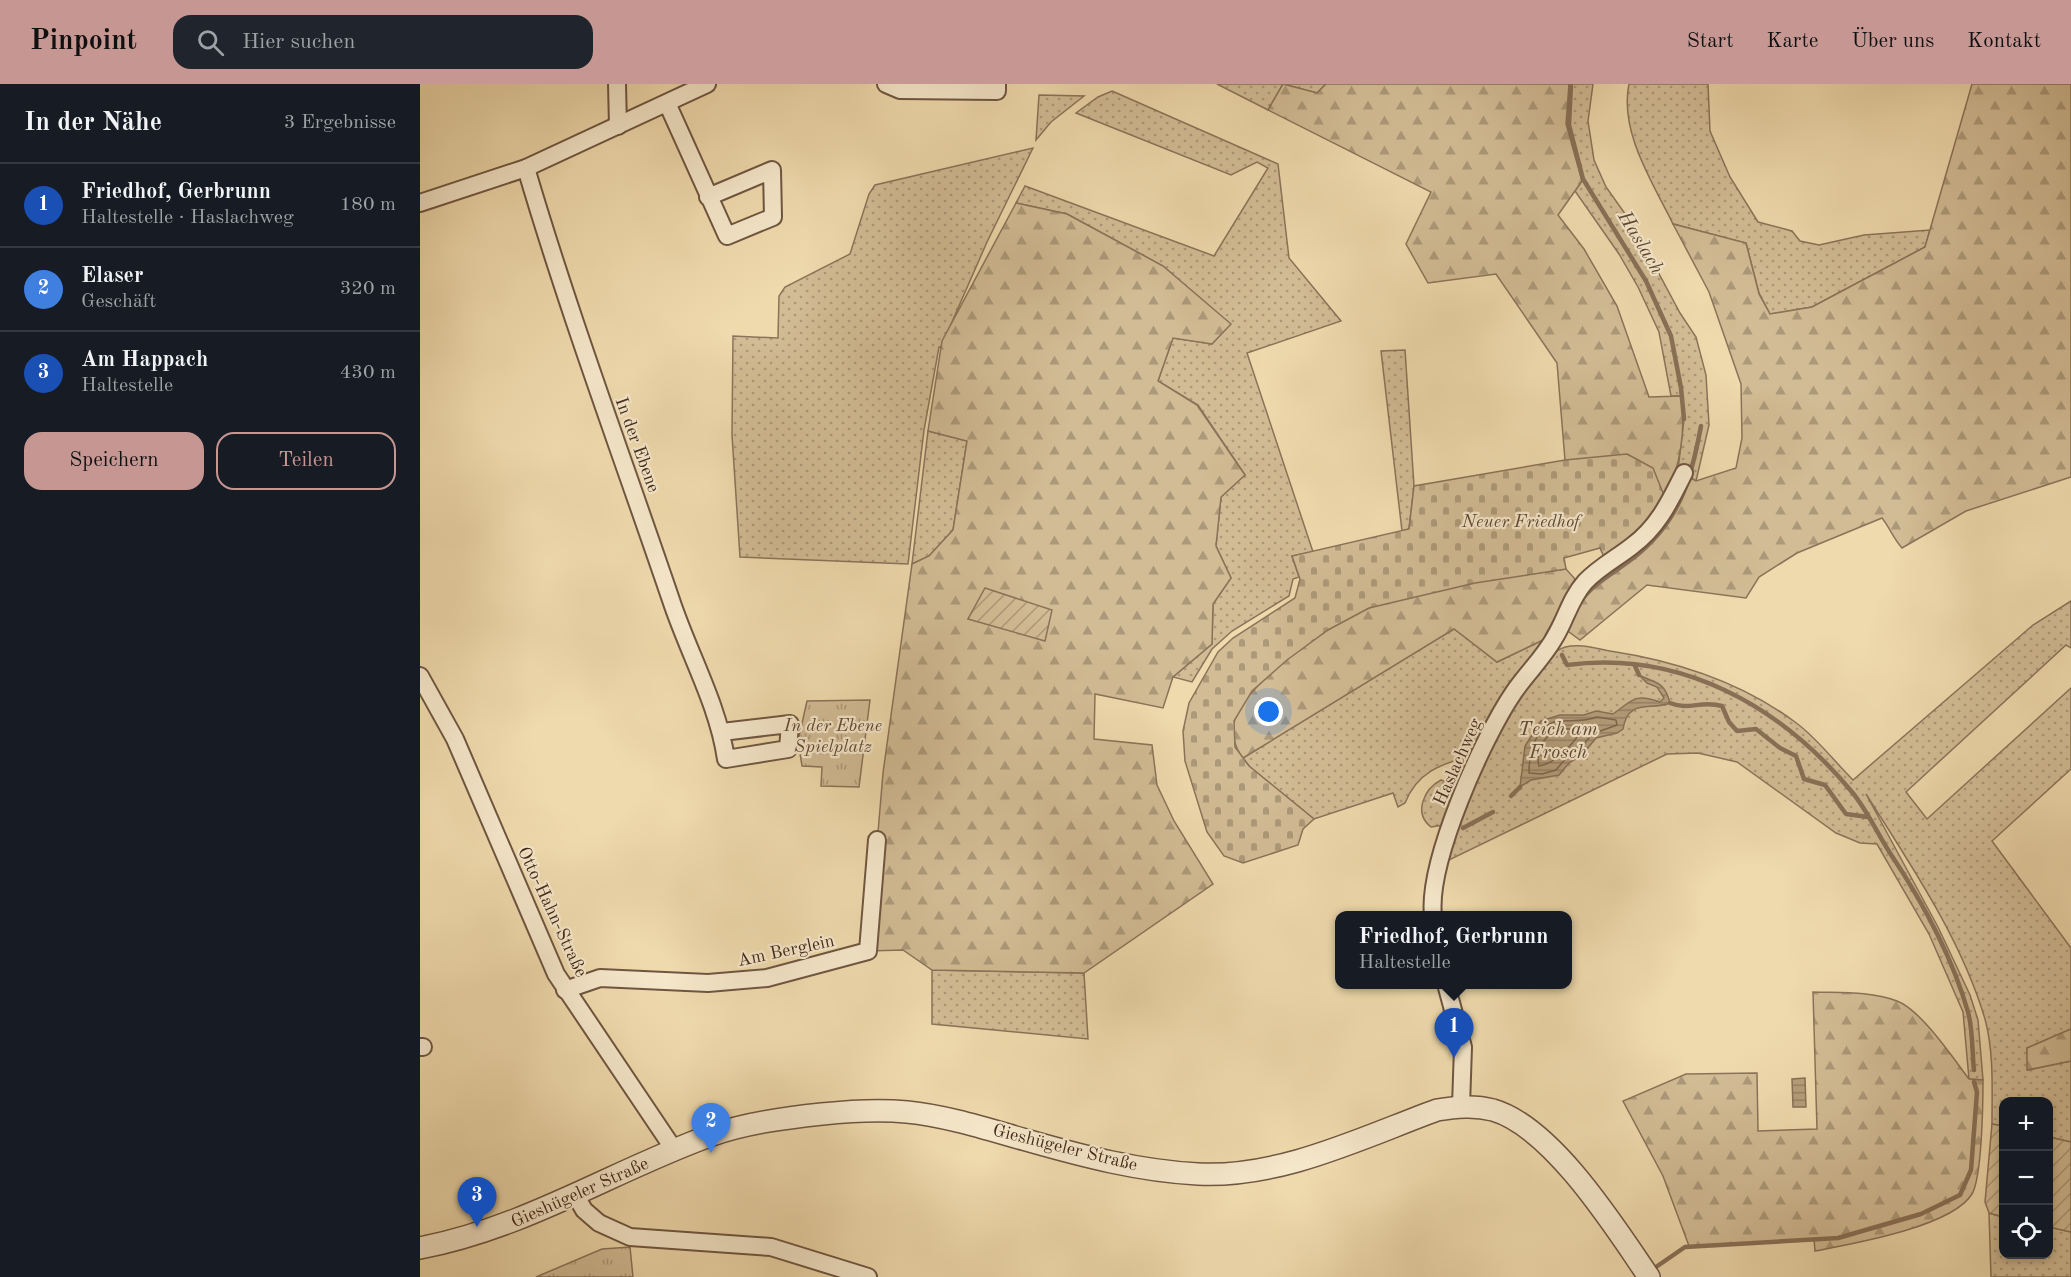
<!DOCTYPE html>
<html lang="de">
<head>
<meta charset="utf-8">
<style>
  body { margin:0; font-family:"Old Standard TT",serif; background:#20242c; color:#f1f3f6 }
  .controls { position:absolute; right:18px; bottom:18px; display:grid; overflow:hidden; border-radius:12px; box-shadow:0 3px 9px #0003 }
  .controls button { width:54px; height:54px; display:grid; place-items:center; padding:0; border:0; border-bottom:2px solid #363941; background:#171b24; color:#f1f3f6; font:30px sans-serif }
  .you { position:absolute; left:849px; top:628px; width:21px; height:21px; margin:-15px; border:4px solid #fff; border-radius:50%; background:#1a73e8; box-shadow:0 0 0 9px #1a73e833 }
  .badge { display:grid; place-items:center; width:39px; height:39px; border-radius:50%; background:#c59692; color:#fff; font-size:20px; font-weight:700 }
  .pin { position:absolute; translate:-50% -50px; filter:drop-shadow(0 2px 3px #0008) }
  .pin::after { content:''; position:absolute; top:32px; width:21px; height:18px; background:inherit; clip-path:polygon(0 0,100% 0,50% 100%) }
  .popup { position:absolute; left:915px; top:827px; width:237px; height:78px; box-sizing:border-box; display:grid; place-content:center; border-radius:12px; background:#171b24; filter:drop-shadow(0 2px 4px #0005); font-size:20px; white-space:nowrap; color:#9ea1a6 }
  .popup b { font-size:22px; color:#f1f3f6 }
  .popup::after { content:''; position:absolute; left:50%; top:100%; margin-left:-12px; border:12px solid transparent; border-top-color:#171b24 }
  .list { margin:0; padding:0; list-style:none }
  h2 { display:flex; justify-content:space-between; align-items:center; height:78px; margin:0; padding:0 24px; font-size:26px }
  h2 small { font-size:20px; font-weight:400; color:#9ea1a6 }
  .list li { display:grid; grid-template-columns:39px 1fr auto; gap:18px; align-items:center; box-sizing:border-box; height:84px; padding:0 24px; border-top:2px solid #363941 }
  .list b { display:block; font-size:22px; white-space:nowrap }
  .list p { margin:0; font-size:20px; white-space:nowrap; color:#9ea1a6 }
  .list em { font-size:20px; font-style:normal; color:#9ea1a6 }
  .actions { display:flex; gap:12px; padding:18px 24px }
  .actions a { flex:1; padding:14px 0; border:2px solid #c59692; border-radius:18px; text-align:center; font-size:21px; color:#c59692 }
  .actions .main { background:#c59692; color:#111 }
  .icon { flex:none; width:33px; height:33px; fill:none; stroke:currentColor; stroke-width:2; stroke-linecap:round; stroke-linejoin:round }
  .map { position:relative; flex:none; width:1651px; height:1193px; overflow:hidden }
  header { display:flex; align-items:center; gap:36px; box-sizing:border-box; height:84px; padding:0 30px; background:#c59692; color:#111 }
  header strong { font-size:28px }
  nav { display:flex; gap:33px; margin-inline-start:auto; font-size:21px }
  .search { width:420px; height:54px; background:#20242c; display:flex; align-items:center; gap:15px; box-sizing:border-box; padding:0 21px; border-radius:18px; color:#9ea1a6; font-size:22px }
  main { display:flex }
  aside { flex:1; background:#171b24 }
  .map>svg:first-child { display:block }
  .grass { fill:url(#grass-dots); stroke:#8b7359; stroke-width:1.5 }
  .forest { fill:url(#forest-firs); stroke:#8b7359; stroke-width:1.5 }
  .cemetery { fill:url(#cemetery-stones); stroke:#8b7359; stroke-width:1.5 }
  .park { fill:url(#park-tufts); stroke:#8b7359; stroke-width:1.5 }
  .garden { fill:url(#garden-furrows); stroke:#8b7359; stroke-width:1.5 }
  .water { fill:url(#water-rules); stroke:#887056; stroke-width:1.5 }
  .lines { fill:none; stroke-linecap:round; stroke-linejoin:round }
  .shore { stroke:#7c644c; stroke-width:1.5 }
  .stream { stroke:#887056; stroke-width:4.5 }
  .minor-casing { stroke:#6f5641; stroke-width:20 }
  .tertiary-casing { stroke:#6f5641; stroke-width:24 }
  .minor { stroke:#f5e7ca; stroke-width:16 }
  .tertiary { stroke:#f5e7ca; stroke-width:21 }
  .labels { text-anchor:middle; dominant-baseline:central; stroke-width:4.5; stroke-linejoin:round; paint-order:stroke }
  .street-label { font-size:18px; fill:#442a1d; stroke:#f5e7ca }
  .park-label { font-size:18px; font-style:italic; fill:#604735; stroke:#f5e7ca }
  .water-label { font-size:20px; font-style:italic; fill:#604735; stroke:#f5e7ca }
</style>
</head>
<body>
<header>
<strong>Pinpoint</strong>
<div class="search"><svg class="icon" aria-label="search" viewBox="0 0 24 24"><circle cx="10" cy="10" r="6"/><path d="M15 15l6 6"/></svg>Hier suchen</div>
<nav><a>Start</a><a>Karte</a><a>Über uns</a><a>Kontakt</a></nav>
</header>
<main>
<aside>
<h2>In der Nähe<small>3 Ergebnisse</small></h2>
<ul class="list">
<li><span class="badge" style="background:#1a4fb4">1</span><div><b>Friedhof, Gerbrunn</b><p>Haltestelle · Haslachweg</p></div><em>180 m</em></li>
<li><span class="badge" style="background:#3f7fe0">2</span><div><b>Elaser</b><p>Geschäft</p></div><em>320 m</em></li>
<li><span class="badge" style="background:#1a4fb4">3</span><div><b>Am Happach</b><p>Haltestelle</p></div><em>430 m</em></li>
</ul>
<div class="actions"><a class="main">Speichern</a><a>Teilen</a></div>
</aside>
<div class="map">
<svg width="1651" height="1193" viewBox="0 0 1651 1193">
  <defs>
    <pattern id="grass-dots" width="8" height="8" patternUnits="userSpaceOnUse" patternTransform="scale(1.5)"><rect width="8" height="8" fill="#d2bc95"/><path d="M2 2h.1M6 6h.1" fill="none" stroke="#ac9979" stroke-width="1.8" stroke-linecap="round"/></pattern>
    <pattern id="forest-firs" width="22" height="20" patternUnits="userSpaceOnUse" patternTransform="scale(1.5)"><rect width="22" height="20" fill="#d2bc95"/><path d="M5 1l3.5 6h-7zM16 11l3.5 6h-7z" fill="#ac9979"/></pattern>
    <pattern id="cemetery-stones" width="16" height="16" patternUnits="userSpaceOnUse" patternTransform="scale(1.5)"><rect width="16" height="16" fill="#d2bc95"/><path d="M2 7V4a2 2 0 0 1 4 0v3zM10 15v-3a2 2 0 0 1 4 0v3z" fill="#ac9979"/></pattern>
    <pattern id="park-tufts" width="24" height="20" patternUnits="userSpaceOnUse" patternTransform="scale(1.5)"><rect width="24" height="20" fill="#d2bc95"/><path d="M3 7l-1-3M5 7V3M7 7l1-3M15 17l-1-3M17 17v-4M19 17l1-3" fill="none" stroke="#ac9979"/></pattern>
    <pattern id="garden-furrows" width="10" height="10" patternUnits="userSpaceOnUse" patternTransform="scale(1.5)"><rect width="10" height="10" fill="#d2bc95"/><path d="M-1 1l2-2M0 10L10 0M9 11l2-2" fill="none" stroke="#ac9979"/></pattern>
    <pattern id="water-rules" width="6" height="5" patternUnits="userSpaceOnUse" patternTransform="scale(1.5)"><rect width="6" height="5" fill="#b59e7c"/><path d="M0 2.5h6" fill="none" stroke="#958165"/></pattern>
  </defs>
  <rect width="100%" height="100%" fill="#efdaad"/>
  <filter id="stains"><feTurbulence type="fractalNoise" baseFrequency=".00333" numOctaves="4"/><feColorMatrix values="0 0 0 0 .2 0 0 0 0 .09 0 0 0 0 .02 0 0 0 .5 -.17"/></filter>
  <radialGradient id="worn" r=".72"><stop offset=".6" stop-color="#630" stop-opacity="0"/><stop offset="1" stop-color="#630" stop-opacity=".3"/></radialGradient>
  <g class="grass">
    <polygon points="797,0 906,0 897,9 863,0 848,26"/>
    <polygon points="1149,0 1173,0 1168,37 1174,76 1186,103 1213,141 1260,229 1276,253 1286,291 1289,341 1276,397 1258,386 1264,335 1262,312 1251,312 1239,248 1218,203 1199,170 1155,107 1162,96 1146,40"/>
    <path d="M1209 0H1288L1290 47 1310 93 1338 138 1372 147 1380 157 1399 161 1444 151 1510 146 1505 163 1392 223 1350 230 1339 209 1326 159 1253 140C1233 99 1199 48 1209 0Z"/>
    <polygon points="692,7 858,80 869,174 921,237 827,269 893,468 872,472 879,493 873,495 869,512 812,547 792,565 772,598 753,593 792,560 793,520 811,494 796,462 801,413 825,391 778,321 738,297 753,254 792,260 810,240 743,182 647,130 596,119 605,102 794,172 848,84 837,78 811,91 656,29 678,13"/>
    <polygon points="619,11 664,12 631,38 616,56"/>
    <polygon points="613,64 567,158 521,263 519,263 504,346 488,480 320,473 312,351 313,252 358,254 359,212 365,203 430,170 449,110 455,101"/>
    <polygon points="985,266 994,402 989,445 982,447 961,267"/>
    <polygon points="508,347 547,357 533,446 509,472 492,480"/>
    <path d="M1651 517V564L1646 561 1486 708 1507 735 1651 604V685L1572 757 1651 864V945L1607 964 1608 986 1651 977V1058L1629 1053 1628 1018H1584L1583 1042 1572 1040C1572 1006 1574 968 1565 935 1541 854 1490 780 1446 710L1518 843 1550 911 1558 936 1563 996 1549 995 1543 928 1509 850 1457 760 1440 759 1416 749 1317 678 1278 669 1247 670 1027 777 1032 756C1054 703 1090 601 1137 567 1151 557 1174 564 1190 567 1256 577 1321 598 1375 638 1396 653 1414 677 1433 696L1613 541Z"/>
    <path d="M1034 544 1077 578 1123 556 1055 670C1023 680 998 686 985 719L978 723 973 709 894 735 830 683 823 674Z"/>
    <path d="M1021 696C1047 703 1032 723 1024 741L1011 743C993 729 1004 705 1021 696Z"/>
    <polygon points="512,886 664,889 668,955 512,940"/>
    <polygon points="1569,1129 1583,1133 1584,1170 1628,1170 1629,1143 1651,1148 1651,1193 1571,1193"/>
  </g>
  <g class="forest">
    <path d="M863 0 897 9 906 0H1149L1146 40 1162 97 1138 131 1164 165 1197 222 1229 313 1262 312C1265 350 1261 380 1245 414L1145 376 1137 279 1076 190 1008 199 986 160 1011 108 848 26Z"/>
    <path d="M1552 0H1651V393L1546 427 1482 464C1473 454 1470 444 1462 434L1377 469 1339 493 1326 514 1227 501 1160 556 1145 545 1156 516 1266 391 1276 397 1316 384 1322 354 1321 300 1289 208 1253 140 1326 159 1339 210 1350 230 1392 223 1505 163Z"/>
    <polygon points="596,119 647,130 743,182 811,240 792,260 753,254 738,297 777,321 825,391 801,413 796,462 811,494 793,520 792,560 753,593 743,624 675,610 674,655 732,661 737,701 754,737 793,800 664,889 512,886 483,866 448,867 463,689 492,480 509,472 533,446 547,357 508,347 522,257"/>
    <path d="M1146 485 1155 495 1123 556 1077 578 1034 545 823 674C815 664 810 648 815 635 828 598 912 537 949 524 1011 501 1081 495 1146 485Z"/>
    <path d="M1393 908C1421 909 1450 907 1477 917 1501 926 1533 974 1549 995L1563 996C1563 1019 1562 1093 1552 1110 1532 1143 1431 1160 1395 1167L1394 1155 1269 1162 1243 1092 1203 1017 1266 990 1337 989 1338 1047 1397 1045Z"/>
    <polygon points="1651,945 1651,977 1607,986 1607,964"/>
  </g>
  <polygon class="cemetery" points="1207,370 1233,384 1245,414 1226,442 1184,473 1180,464 1144,474 1146,485 1055,499 949,524 908,546 867,576 832,607 814,637 815,663 829,682 894,735 883,745 878,761 823,779 804,772 787,748 765,677 763,647 769,619 798,568 813,554 875,514 880,495 872,472 989,445 994,402 1145,376"/>
  <g class="park">
    <polygon points="450,616 439,703 401,702 402,683 382,682 378,657 387,617"/>
    <polygon points="210,1163 213,1193 116,1193 182,1165"/>
  </g>
  <g class="garden">
    <polygon points="565,504 632,526 625,557 548,535"/>
    <polygon points="1572,1040 1583,1042 1583,1133 1569,1129 1565,1118"/>
    <polygon points="1629,1053 1651,1058 1651,1148 1629,1143"/>
  </g>
  <g class="water">
    <path d="M1219 591C1237 600 1244 597 1250 619 1230 627 1208 614 1203 645L1197 649 1176 654 1163 670 1149 679 1139 691 1111 696 1100 703 1105 662 1121 637 1140 631H1164L1176 627 1193 630C1213 616 1214 609 1240 618L1244 614 1237 603 1227 599Z"/>
    <polygon points="1385,994 1386,1023 1373,1023 1372,995"/>
  </g>
  <g class="lines">
    <g class="shore">
      <path d="M1177 633 1196 636 1197 641 1172 650 1160 665 1146 674 1136 686 1122 690 1109 689C1109 670 1115 639 1140 637 1153 636 1164 638 1177 633Z"/>
      <path d="M1141 645H1158L1160 649C1152 661 1135 680 1119 682 1115 665 1125 650 1141 645Z"/>
    </g>
    <g class="stream">
      <polyline points="1151,0 1149,41 1163,95 1226,197 1251,252 1261,304 1264,335"/>
      <path d="M1162 516C1170 502 1199 485 1212 475 1259 439 1271 397 1281 342"/>
      <path d="M1142 571 1147 581C1260 566 1360 621 1432 708 1447 726 1457 749 1470 769 1502 817 1532 872 1548 928 1553 946 1552 968 1554 986"/>
      <polyline points="1215,582 1219,591"/>
      <path d="M1250 619C1270 627 1280 616 1302 622L1309 638 1317 647 1336 645 1360 664 1376 672 1384 695 1405 701 1426 730 1448 733"/>
      <polyline points="1091,712 1100,703"/>
      <polyline points="1043,744 1073,728"/>
      <polyline points="1236,1183 1265,1163 1418,1154 1501,1130 1540,1111 1551,1086 1557,1008 1554,998"/>
    </g>
    <g class="minor-casing">
      <g id="minor">
        <polyline points="197,0 198,42"/>
        <polyline points="466,0 480,6 577,7 577,0"/>
        <polyline points="247,19 307,152 353,133 352,86 288,113"/>
        <path d="M106 84C149 230 202 372 251 516 268 568 298 620 306 675L368 665 370 640 302 648"/>
        <polyline points="0,119 106,84 287,0"/>
        <polyline points="0,592 35,655 136,890 255,1067"/>
        <path d="M1013 832C1007 778 1063 653 1094 608 1107 589 1124 573 1135 553 1146 535 1150 515 1165 498 1179 483 1197 474 1212 462 1238 443 1250 417 1264 389"/>
        <polyline points="1026,900 1043,963 1041,1022"/>
        <polyline points="145,906 180,894 288,899 347,894 448,867 457,756"/>
        <polyline points="0,963 3,963"/>
        <polyline points="156,1112 164,1126 179,1139 210,1153 351,1163 448,1193"/>
      </g>
    </g>
    <g class="tertiary-casing">
      <path id="tertiary" d="M0 1164C108 1143 192 1087 292 1051 327 1039 365 1034 402 1030 430 1027 458 1025 487 1028 527 1032 567 1045 606 1056 662 1072 719 1087 778 1090 861 1094 941 1054 1017 1026 1036 1023 1054 1021 1073 1026 1132 1043 1195 1143 1229 1193"/>
    </g>
    <use href="#minor" class="minor"/>
    <use href="#tertiary" class="tertiary"/>
  </g>
  <g class="labels">
    <g class="street-label">
      <text transform="translate(217 361) rotate(70)">In der Ebene</text>
      <text transform="translate(1038 678) rotate(-66)">Haslachweg</text>
      <text transform="translate(132 828) rotate(65)">Otto-Hahn-Straße</text>
      <text transform="translate(366 867) rotate(-12)">Am Berglein</text>
      <text transform="translate(645 1064) rotate(14)">Gieshügeler Straße</text>
      <text transform="translate(160 1109) rotate(-24)">Gieshügeler Straße</text>
    </g>
    <g class="park-label">
      <text x="1101" y="438">Neuer Friedhof</text>
      <text x="413" y="642">In der Ebene<tspan x="413" dy="21">Spielplatz</tspan></text>
    </g>
    <g class="water-label">
      <text transform="translate(1220 159) rotate(59)">Haslach</text>
      <text x="1138" y="646">Teich am<tspan x="1138" dy="23">Frosch</tspan></text>
    </g>
  </g>
  <rect width="100%" height="100%" filter="url(#stains)"/>
  <rect width="100%" height="100%" fill="url(#worn)"/>
</svg>
<div class="controls">
<button>+</button>
<button>−</button>
<button><svg class="icon" aria-label="locate" viewBox="0 0 24 24"><circle cx="12" cy="12" r="6"/><path d="M12 2v4M12 18v4M2 12h4M18 12h4"/></svg></button>
</div>
<div class="you"></div>
<div class="pin badge" style="left:1034px;top:974px;background:#1a4fb4">1</div>
<div class="popup"><b>Friedhof, Gerbrunn</b>Haltestelle</div>
<div class="pin badge" style="left:291px;top:1069px;background:#3f7fe0">2</div>
<div class="pin badge" style="left:57px;top:1143px;background:#1a4fb4">3</div>
</div>
</main>
</body>
</html>
